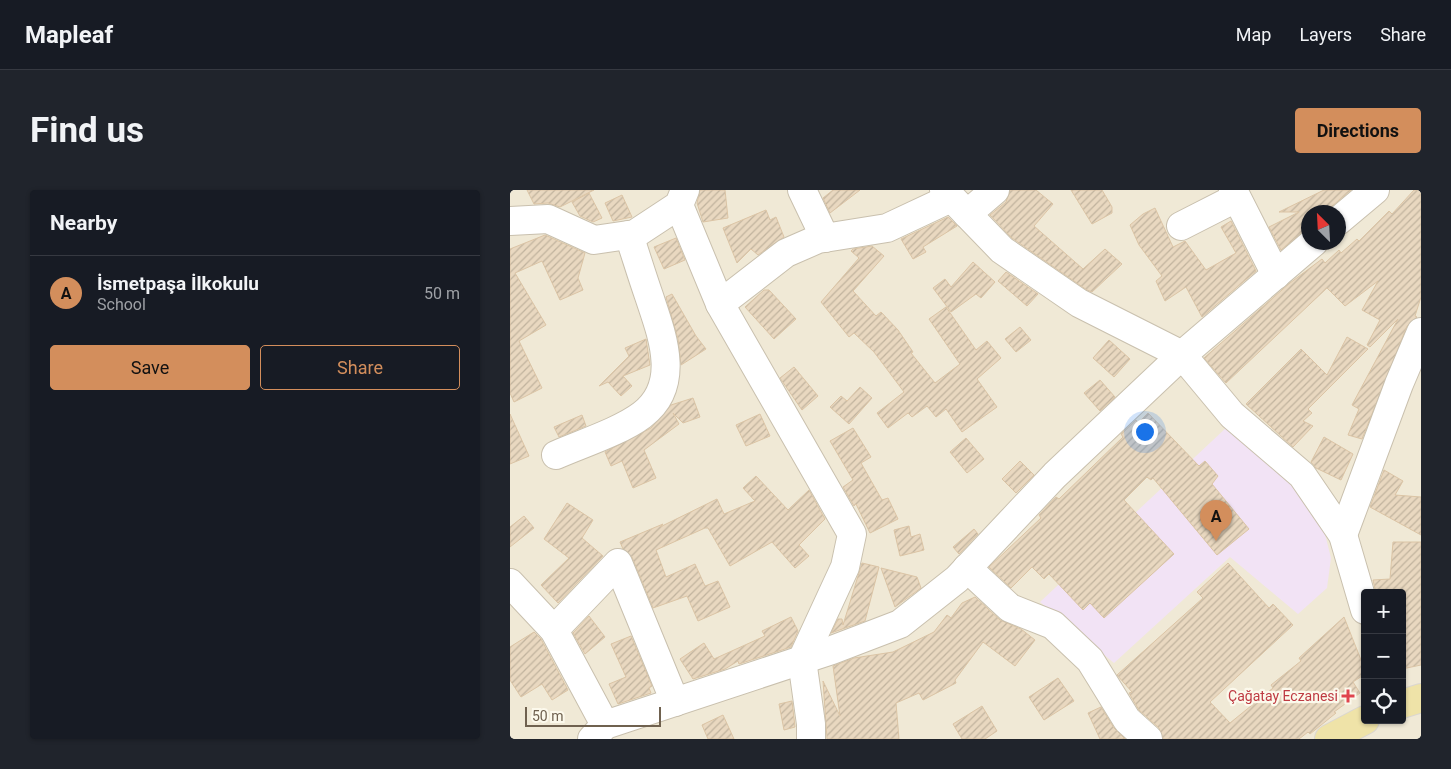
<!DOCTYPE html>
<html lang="en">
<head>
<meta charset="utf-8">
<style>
  body { margin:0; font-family:Roboto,sans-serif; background:#20242c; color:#f1f3f6 }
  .controls { position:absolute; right:15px; bottom:15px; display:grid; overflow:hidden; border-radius:5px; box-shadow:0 1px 4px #0004 }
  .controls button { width:45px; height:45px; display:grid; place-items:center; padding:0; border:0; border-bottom:1px solid #363941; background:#171b24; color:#f1f3f6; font:25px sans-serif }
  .compass { position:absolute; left:791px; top:15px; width:45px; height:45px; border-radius:50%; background:#171b24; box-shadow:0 1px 4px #0004; rotate:336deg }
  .scale { position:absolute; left:15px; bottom:12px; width:136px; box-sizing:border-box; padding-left:5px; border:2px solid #6f614f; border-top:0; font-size:14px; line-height:18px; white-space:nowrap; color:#6f614f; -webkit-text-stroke:4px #fcf9ec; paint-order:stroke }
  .you { position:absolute; left:634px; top:241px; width:18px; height:18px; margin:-12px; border:4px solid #fff; border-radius:50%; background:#1a73e8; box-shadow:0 0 0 8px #1a73e833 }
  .badge { display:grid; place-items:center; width:32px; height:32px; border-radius:50%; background:#d38e5c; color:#111; font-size:16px; font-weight:700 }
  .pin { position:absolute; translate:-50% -41px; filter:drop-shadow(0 1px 2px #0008) }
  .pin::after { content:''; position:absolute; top:26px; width:18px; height:15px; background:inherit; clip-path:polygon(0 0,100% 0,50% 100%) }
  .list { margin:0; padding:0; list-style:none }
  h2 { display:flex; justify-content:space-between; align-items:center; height:65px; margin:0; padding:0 20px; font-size:21px }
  h2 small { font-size:16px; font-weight:400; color:#9ea1a6 }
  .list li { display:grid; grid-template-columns:32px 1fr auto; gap:15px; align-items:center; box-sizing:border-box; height:75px; padding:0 20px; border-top:1px solid #363941 }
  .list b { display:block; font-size:19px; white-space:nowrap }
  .list p { margin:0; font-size:16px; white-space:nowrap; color:#9ea1a6 }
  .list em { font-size:16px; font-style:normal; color:#9ea1a6 }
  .actions { display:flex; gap:10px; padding:15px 20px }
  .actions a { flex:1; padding:11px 0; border:1px solid #d38e5c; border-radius:5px; text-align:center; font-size:18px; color:#d38e5c }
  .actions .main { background:#d38e5c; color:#111 }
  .icon { flex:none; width:28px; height:28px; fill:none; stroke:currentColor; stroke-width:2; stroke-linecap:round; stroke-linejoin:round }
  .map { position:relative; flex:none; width:911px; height:549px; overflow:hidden; border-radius:5px }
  header { display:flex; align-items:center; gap:30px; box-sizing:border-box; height:70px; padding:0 25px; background:#171b24; border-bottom:1px solid #363941 }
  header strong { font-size:24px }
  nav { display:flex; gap:28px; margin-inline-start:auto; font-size:18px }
  .intro { display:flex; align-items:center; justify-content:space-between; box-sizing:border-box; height:120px; padding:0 30px }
  h1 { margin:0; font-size:35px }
  .button { padding:12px 22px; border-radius:5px; background:#d38e5c; color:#111; font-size:18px; font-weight:700 }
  main { display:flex; gap:30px; padding:0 30px }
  aside { flex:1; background:#171b24; border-radius:5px; box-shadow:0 1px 4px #0004 }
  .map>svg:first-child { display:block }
  .residential { fill:#f0e9d6; fill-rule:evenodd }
  .education { fill:#f2e3f5 }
  .building { fill:url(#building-hatch); stroke:#dbc4a5 }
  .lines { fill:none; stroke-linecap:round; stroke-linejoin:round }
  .minor-casing { stroke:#c9c0ae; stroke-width:30 }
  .major-casing { stroke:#dad6d1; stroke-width:30 }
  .minor { stroke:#fff; stroke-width:28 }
  .major { stroke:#efe3a8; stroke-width:28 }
  .health-dot { fill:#e0444e; stroke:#fcf9ec; stroke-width:2 }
  .labels { text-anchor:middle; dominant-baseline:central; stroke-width:4.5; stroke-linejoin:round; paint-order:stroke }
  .health-label { font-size:14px; fill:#be3a42; stroke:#fcf9ec; text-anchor:end }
</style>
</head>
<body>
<header>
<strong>Mapleaf</strong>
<nav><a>Map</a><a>Layers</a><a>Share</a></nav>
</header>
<div class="intro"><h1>Find us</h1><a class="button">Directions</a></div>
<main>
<aside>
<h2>Nearby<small></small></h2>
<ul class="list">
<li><span class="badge">A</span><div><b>İsmetpaşa İlkokulu</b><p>School</p></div><em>50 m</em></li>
</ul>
<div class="actions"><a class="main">Save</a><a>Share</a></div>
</aside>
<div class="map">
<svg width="911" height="549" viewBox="0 0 911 549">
  <defs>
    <pattern id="building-hatch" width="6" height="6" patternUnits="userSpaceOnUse" patternTransform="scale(1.25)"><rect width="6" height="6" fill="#e9d8c0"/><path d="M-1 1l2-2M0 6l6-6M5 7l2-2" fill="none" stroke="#c1b39e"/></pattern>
  </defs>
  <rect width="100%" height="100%" fill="#f9f6e7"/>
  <path class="residential" d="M0 0H911V549H0ZM798 22H828V52H798ZM855 403H892V530H855Z"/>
  <polygon class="education" points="717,237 798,305 813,336 821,368 817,398 788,424 720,367 604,473 530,412"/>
  <g class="building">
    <polygon points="17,0 84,0 50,17 38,13 24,14"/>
    <polygon points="190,0 215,0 218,28 193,32 187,13"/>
    <polygon points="323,0 350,0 320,23 313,8"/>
    <polygon points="500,0 526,0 543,14 524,36 573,79 595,59 612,74 582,102 577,100 502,48 480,25 496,12"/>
    <polygon points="561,0 592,0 602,17 602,23 582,34"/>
    <polygon points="814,0 841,0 815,22 798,22 798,38 771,60 759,37 789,22 769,22"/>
    <polygon points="904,0 911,0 911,107 905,126 907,127 897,136 852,249 838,245 849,219 842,215 888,129 860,157 857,155 870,130 852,120 868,91 835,116 817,98 716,193 694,168 780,93 812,69 815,73 829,60 831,63 847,49 849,51 879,21 882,24"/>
    <polygon points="79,3 92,28 83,32 70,26 62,12"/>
    <polygon points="112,5 122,27 103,31 95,13"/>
    <polygon points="645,18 663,57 675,51 696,80 726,63 711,37 721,31 746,81 692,127 676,97 655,111 646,91 652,86 629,55 620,35 633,24"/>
    <polygon points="256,20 260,30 266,27 274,47 248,65 241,59 227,73 213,38"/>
    <polygon points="438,27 447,36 413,57 416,62 403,69 391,49"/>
    <polygon points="35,45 75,63 68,88 73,100 50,110 32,71 5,83 36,135 9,151 32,198 4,212 0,203 0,59"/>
    <polygon points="166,48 175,70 154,79 144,57"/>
    <polygon points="362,56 374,66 343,101 366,126 371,122 388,140 403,162 401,163 425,193 450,174 419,129 436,117 466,160 477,151 491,168 467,189 487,217 452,242 436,219 426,227 417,216 402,227 398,223 378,238 367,223 394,202 364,162 344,143 339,147 311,112 349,68 341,61 343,59"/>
    <polygon points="463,72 485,92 471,108 466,104 441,122 423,98 435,89 441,97"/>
    <polygon points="496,82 528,104 517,116 488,91"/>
    <polygon points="254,100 259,100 286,129 264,149 235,117"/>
    <polygon points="162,104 186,146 196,159 171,175 168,149 156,107"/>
    <polygon points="510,137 521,150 506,162 495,149"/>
    <polygon points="837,147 858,159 798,219 802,223 793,231 803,236 783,257 736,214 791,159 817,185"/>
    <polygon points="136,149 140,175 113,186 122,196 111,206 98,192 89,196 119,166 115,158"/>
    <polygon points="599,150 620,169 604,187 583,168"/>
    <polygon points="284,177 308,206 292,220 270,188"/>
    <polygon points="590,190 605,207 590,221 574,203"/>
    <polygon points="350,197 362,208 339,234 320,217 331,206 337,211"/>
    <polygon points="183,208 190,227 173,233 163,223 169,234 134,260 146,288 123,298 112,271 101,276 95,262 141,238 161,215"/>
    <polygon points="638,223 689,276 695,271 708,286 702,294 739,339 707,365 643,288 641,290 637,287 614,310 664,364 594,428 580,413 573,420 539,384 534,389 522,377 501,398 479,377 531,328 529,325 546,307 549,309 613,247 611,244 626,230 628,233"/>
    <polygon points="0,224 19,266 0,274"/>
    <polygon points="250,224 260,246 236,256 226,235"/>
    <polygon points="72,225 76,236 49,247 44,237"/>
    <polygon points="343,238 361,267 351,273 372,310 378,308 388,329 360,343 346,314 344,316 333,297 343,290 320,251"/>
    <polygon points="814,247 843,264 831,290 806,278 801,272"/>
    <polygon points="456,248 474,269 457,283 440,262"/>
    <polygon points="510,271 524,285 506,303 492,289"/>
    <polygon points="874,280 893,291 885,305 911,307 911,345 860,317"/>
    <polygon points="246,286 278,320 299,300 315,329 289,355 299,366 285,378 262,352 220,376 198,338 195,338 146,360 156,387 185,374 195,396 208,391 220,417 188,431 177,406 143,418 122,367 113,359 110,352 153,334 150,337 207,309 214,324 245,311 233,298"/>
    <polygon points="57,313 83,330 72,348 93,366 48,413 31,395 59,368 34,349"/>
    <polygon points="14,326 24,338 0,357 0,337"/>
    <polygon points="399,336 401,347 410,344 414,360 390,366 384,340"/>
    <polygon points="464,339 468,344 449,364 443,357"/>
    <polygon points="883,352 911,352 911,475 892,479 892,403 866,403 863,390 880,389"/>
    <polygon points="352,373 369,377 355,431 321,443 328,429 332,429 333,435"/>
    <polygon points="718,373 759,418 763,414 783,435 700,512 720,533 763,498 761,495 791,471 789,468 834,427 855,480 855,484 843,492 850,503 824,522 826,523 800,544 798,542 789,549 653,549 649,538 629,520 619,503 622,502 607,485 693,408 687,402"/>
    <polygon points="371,378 407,387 411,398 385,417"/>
    <polygon points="465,407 490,430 511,439 525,450 505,476 473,452 445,490 446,493 413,510 409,503 386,513 389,549 317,549 313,491 330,526 323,476 344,468 383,462 424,442 437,425 441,428 452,413"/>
    <polygon points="79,426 95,447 75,464 63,443"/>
    <polygon points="281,427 288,441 281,457 229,474 228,471 215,479 183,489 170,469 194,453 204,469 255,446 252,441"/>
    <polygon points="24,442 31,449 58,500 42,510 32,494 11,507 0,490 0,457"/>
    <polygon points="121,446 142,496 139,498 141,503 108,514 99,494 116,487 101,454"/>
    <polygon points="548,488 564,511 534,530 519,507"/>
    <polygon points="282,511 285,537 274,540 269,514"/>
    <polygon points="472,516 487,541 475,549 452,549 443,534"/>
    <polygon points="591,517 604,538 615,549 590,549 578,523"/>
    <polygon points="213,525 224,549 198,549 192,535"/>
  </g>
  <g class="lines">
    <g class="minor-casing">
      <g id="minor">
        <polyline points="292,0 315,48"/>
        <polyline points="434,0 492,60 569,113 672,165 722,225 792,285 833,345 855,420"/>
        <polyline points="723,0 766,85"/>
        <polyline points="169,15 210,114 342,344 335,377 292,470 301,534 301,549"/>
        <polyline points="457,24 485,0"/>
        <polyline points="0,31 38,29 84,50 125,44 169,15 175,0"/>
        <polyline points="828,31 865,0"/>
        <polyline points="671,36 726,8"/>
        <polyline points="210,114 276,63 308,49 377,38 441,8"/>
        <path d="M46 265C71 254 111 241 132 225 172 195 152 145 139 106 132 86 126 66 119 45"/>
        <polyline points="833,345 889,194 911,142"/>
        <polyline points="457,378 500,418 543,435 580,470 617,530 638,549"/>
        <polyline points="0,393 44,440 95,535"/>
        <polyline points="44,440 108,373 165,512"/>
        <polyline points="82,549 95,535 322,460 390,434 447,389 545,285 672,165 804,52"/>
      </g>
    </g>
    <g class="major-casing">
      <g id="major">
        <polyline points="892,514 911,508"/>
        <polyline points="819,549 855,530"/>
      </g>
    </g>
    <use href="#minor" class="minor"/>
    <use href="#major" class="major"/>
  </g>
  <path class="health-dot" d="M835.5 498.5h5v5h5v5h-5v5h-5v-5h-5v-5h5z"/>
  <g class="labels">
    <g class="health-label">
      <text x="828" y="506">Çağatay Eczanesi</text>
    </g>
  </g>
</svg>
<div class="controls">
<button>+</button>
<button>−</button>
<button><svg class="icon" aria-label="locate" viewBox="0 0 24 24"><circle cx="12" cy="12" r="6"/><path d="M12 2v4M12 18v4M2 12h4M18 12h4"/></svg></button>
</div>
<svg class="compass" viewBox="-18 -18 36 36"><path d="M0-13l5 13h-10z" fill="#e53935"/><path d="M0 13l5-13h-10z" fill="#9ea1a6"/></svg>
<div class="scale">50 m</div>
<div class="you"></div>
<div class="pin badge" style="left:706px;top:351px">A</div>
</div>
</main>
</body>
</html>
